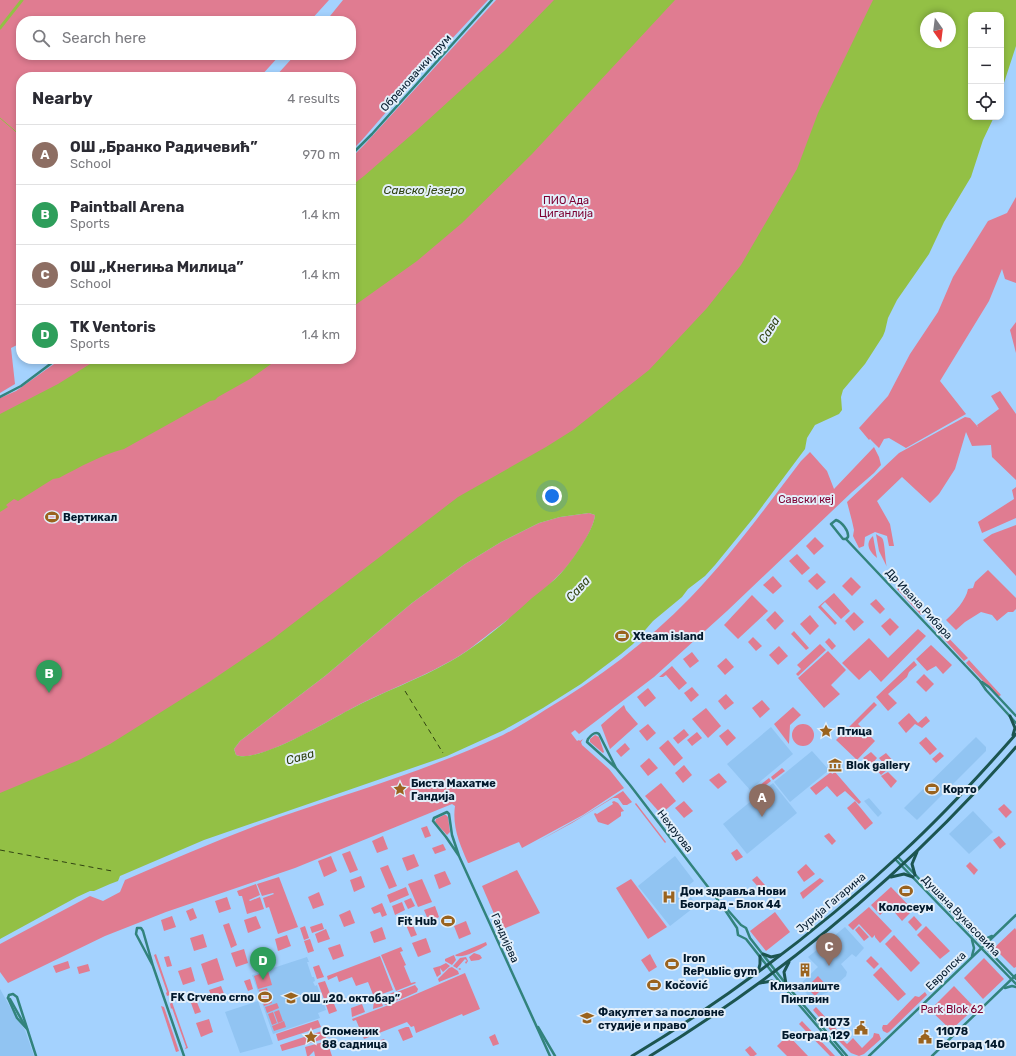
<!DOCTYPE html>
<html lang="en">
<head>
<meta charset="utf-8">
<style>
  body { margin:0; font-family:Rubik,sans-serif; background:#f7f7f7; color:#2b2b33 }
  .controls { position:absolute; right:12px; top:12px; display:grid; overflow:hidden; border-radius:8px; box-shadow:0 2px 6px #0003 }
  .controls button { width:36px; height:36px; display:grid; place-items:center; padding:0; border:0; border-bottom:1px solid #e1e1e2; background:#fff; color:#2b2b33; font:20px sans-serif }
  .compass { position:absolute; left:920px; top:12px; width:36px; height:36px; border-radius:50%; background:#fff; box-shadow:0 2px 6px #0003; rotate:166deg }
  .you { position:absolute; left:552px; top:496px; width:14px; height:14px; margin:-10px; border:3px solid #fff; border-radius:50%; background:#1a73e8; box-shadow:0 0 0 6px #1a73e833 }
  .badge { display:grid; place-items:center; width:26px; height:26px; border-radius:50%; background:#0f766e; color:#fff; font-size:13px; font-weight:700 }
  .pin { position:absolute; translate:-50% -33px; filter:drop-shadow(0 1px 2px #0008) }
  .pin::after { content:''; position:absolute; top:21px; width:14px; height:12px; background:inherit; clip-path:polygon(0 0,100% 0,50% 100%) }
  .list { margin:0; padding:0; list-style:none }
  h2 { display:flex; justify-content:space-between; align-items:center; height:52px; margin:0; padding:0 16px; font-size:17px }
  h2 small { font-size:13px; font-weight:400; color:#7c7c81 }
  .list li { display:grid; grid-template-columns:26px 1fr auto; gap:12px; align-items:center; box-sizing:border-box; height:60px; padding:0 16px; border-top:1px solid #e1e1e2 }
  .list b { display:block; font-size:15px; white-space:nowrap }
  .list p { margin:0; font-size:13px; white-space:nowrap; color:#7c7c81 }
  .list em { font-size:13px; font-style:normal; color:#7c7c81 }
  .icon { flex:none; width:22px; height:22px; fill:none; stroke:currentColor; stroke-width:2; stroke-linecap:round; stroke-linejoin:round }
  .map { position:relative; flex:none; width:1016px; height:1056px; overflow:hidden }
  .search { position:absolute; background:#fff; box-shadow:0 2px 6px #0003; left:16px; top:16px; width:340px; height:44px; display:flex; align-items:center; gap:10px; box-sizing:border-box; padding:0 14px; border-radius:16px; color:#7c7c81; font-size:15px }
  .panel { position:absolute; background:#fff; box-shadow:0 2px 6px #0003; left:16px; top:72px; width:340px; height:292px; border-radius:16px }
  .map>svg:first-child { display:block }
  .built { fill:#91c4f2 }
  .green { fill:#e07c91 }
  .water { fill:#93c045; fill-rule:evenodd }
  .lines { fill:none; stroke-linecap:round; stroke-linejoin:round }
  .stream { stroke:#93c045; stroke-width:1 }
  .canal { stroke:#93c045; stroke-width:3 }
  .ferry { stroke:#314312; stroke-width:1; stroke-dasharray:5 4; stroke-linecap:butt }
  .tertiary { stroke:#32837c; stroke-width:2.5 }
  .secondary { stroke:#1c5550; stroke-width:3 }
  .labels { text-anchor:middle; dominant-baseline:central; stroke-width:4; stroke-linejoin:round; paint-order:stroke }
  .street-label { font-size:11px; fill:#02192c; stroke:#e3effa }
  .park-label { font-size:11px; fill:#7b0032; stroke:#e3effa }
  .poi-label { font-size:11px; font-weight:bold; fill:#02192c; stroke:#e3effa; text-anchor:start }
  .water-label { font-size:12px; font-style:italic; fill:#314312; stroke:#e3effa }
</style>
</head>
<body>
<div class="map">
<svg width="1016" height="1056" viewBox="0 0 1016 1056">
  <rect width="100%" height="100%" fill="#a4d2fe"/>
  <g class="built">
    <polygon points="771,727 793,754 750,790 727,764"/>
    <polygon points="976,737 986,747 986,751 917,820 904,808"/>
    <polygon points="812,751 829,770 790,802 774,782"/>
    <polygon points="773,783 797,813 747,854 723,824"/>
    <polygon points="869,798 882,813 878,817 864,801"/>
    <polygon points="973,811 993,832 969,854 949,834"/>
    <polygon points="675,856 694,881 684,889 697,905 670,926 638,886"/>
    <polygon points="845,927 864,948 856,957 852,954 841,964 847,972 846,976 827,993 823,994 814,1002 799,985 818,967 808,957"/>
    <polygon points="307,957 309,962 307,962 312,977 314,977 315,981 313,982 315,986 317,985 326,1010 318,1013 320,1018 273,1034 252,975"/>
    <polygon points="0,989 13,1012 25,1030 34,1056 0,1056"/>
    <polygon points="258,1001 273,1044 240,1053 225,1012"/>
  </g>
  <g class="green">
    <polygon points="0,0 329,0 310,21 21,21 21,55 280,55 260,77 21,77 21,343 11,348 15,384 0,393"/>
    <polygon points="343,0 488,0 421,72 362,140 351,151 351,77 275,77 295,55 351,55 351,21 326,21"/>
    <polygon points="496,0 890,0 834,125 674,371 413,549 0,819 0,398 16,391 61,359 351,359 351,158 365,144"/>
    <polygon points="1016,197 1016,283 1005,279 1002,269 989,301 940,381 966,414 906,448 889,438 884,439 879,448 870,439 869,440 859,428 888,396 910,354 938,312 953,277 988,221 1007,213"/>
    <polygon points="1016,322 1016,353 1010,330"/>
    <polygon points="1000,391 1016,414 1016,480 992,457 991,445 972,446 966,432 955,469 939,494 930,503 902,477 877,501 890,524 894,546 889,546 887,536 875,532 865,537 864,546 859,548 853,536 854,530 852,521 847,502 899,453 965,417 970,418 978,427 977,425 999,409 991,396"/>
    <path d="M874 447 879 457 881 465 874 473 852 492 727 611 654 677 579 734 575 730 571 733 577 741 579 740 580 741 583 739 581 742 582 745 609 769 624 788 583 815 522 848 519 842 469 863H468C460 845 452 827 455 806L452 804 295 868 166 912 105 936 8 983 0 972V944L90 896 103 901 120 892 125 880C176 858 227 836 280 817 355 791 431 769 503 735 517 728 531 719 545 710 598 679 647 642 690 598 731 556 765 508 801 461L810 452 827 471 834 489Z"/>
    <polygon points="1016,487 1016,518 982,533 978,522 1014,499 1012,490"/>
    <path d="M589 513 595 515C594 530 573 561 562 572 540 595 515 615 490 633 476 644 462 656 445 664 414 681 380 693 349 710 328 721 258 764 236 755L234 749 240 741 325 676 412 603 465 564 501 542 539 523 560 517Z"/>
    <polygon points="1016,525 1016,576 983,540 992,534"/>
    <path d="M876 534C877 535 881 537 882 538 885 541 885 561 887 567L879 551Z"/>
    <path d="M873 536 877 558C870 552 864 544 873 536Z"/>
    <polygon points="815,537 824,546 814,555 806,546"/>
    <polygon points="797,554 810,568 802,575 789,561"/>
    <path d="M988 570 1016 598V609L1013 612H1008L997 621 992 615 981 612 965 622 956 630 946 620C955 612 966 600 968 589L973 588 975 582Z"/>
    <polygon points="817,573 826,582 817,590 808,581"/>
    <polygon points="773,576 782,586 773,594 763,585"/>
    <polygon points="851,577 861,587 852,596 842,586"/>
    <polygon points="898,587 923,613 921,615 897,589"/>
    <polygon points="834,593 850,611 841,619 825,602 821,606 837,623 835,625 818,607"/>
    <polygon points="752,595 768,611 738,639 724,625"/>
    <polygon points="876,599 885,609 880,614 870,604"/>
    <polygon points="775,611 784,621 775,630 766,620"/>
    <polygon points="854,612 864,622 854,631 845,621"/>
    <polygon points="810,615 819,626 810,635 800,624"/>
    <polygon points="890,618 899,627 890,636 881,626"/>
    <polygon points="933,622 968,658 964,661 930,624"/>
    <polygon points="918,629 926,636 881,682 870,670 859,680 842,663 869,638 888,658"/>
    <polygon points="794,631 809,648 806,650 791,634"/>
    <polygon points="753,637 762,646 756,651 748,642"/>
    <polygon points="829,638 836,646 832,650 825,642"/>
    <polygon points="820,644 826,650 798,676 796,674 801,669 797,665"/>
    <polygon points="931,645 952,665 943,674 936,666 927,671 916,659"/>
    <polygon points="779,646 788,656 778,665 769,655"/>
    <polygon points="828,651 846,670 831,685 840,694 824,708 798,678"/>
    <polygon points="692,652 699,661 690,668 683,659"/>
    <polygon points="726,658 734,667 725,675 717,666"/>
    <polygon points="969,660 1001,695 998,697 966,663"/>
    <polygon points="914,661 917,665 909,672 907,677 888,694 897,703 888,711 876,697"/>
    <polygon points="672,666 687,683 679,690 666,675 663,677 659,677"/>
    <polygon points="924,674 934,684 926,692 916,682"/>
    <polygon points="692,687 699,695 691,702 684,693"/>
    <polygon points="648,688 656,698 645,707 637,697"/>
    <polygon points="726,694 734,703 725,710 718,701"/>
    <polygon points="762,700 770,709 760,718 752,708"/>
    <polygon points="874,702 877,705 858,724 875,741 857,760 836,740"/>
    <polygon points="624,705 626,710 638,724 610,749 601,725"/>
    <polygon points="793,707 801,715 790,725 789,744 774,724"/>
    <polygon points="706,708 721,726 708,738 692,719"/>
    <polygon points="909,713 918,723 926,716 930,721 922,728 915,724 906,733 898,723"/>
    <circle cx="803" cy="735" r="11"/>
    <polygon points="648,724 656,733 647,741 639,731"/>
    <polygon points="684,729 689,735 678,744 673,738"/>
    <polygon points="728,729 736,738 727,746 719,736"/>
    <polygon points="697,732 702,738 692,746 687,740"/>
    <polygon points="595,735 599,737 604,752 603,753 590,742 590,739"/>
    <polygon points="926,737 937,749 930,755 919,743"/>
    <polygon points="668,740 683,758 674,766 659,748"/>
    <polygon points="625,743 630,749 621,757 616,751"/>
    <polygon points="871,752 877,758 871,765 863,758"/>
    <polygon points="940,752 944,756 936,763 932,759"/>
    <polygon points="886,753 895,763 889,770 879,758"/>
    <polygon points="649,758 658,768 648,776 640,766"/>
    <polygon points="879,761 887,770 881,775 873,766"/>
    <polygon points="684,765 692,775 683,783 675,773"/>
    <polygon points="782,768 785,771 773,780 771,777"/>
    <polygon points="831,772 832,774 835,772 861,802 859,804 845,791 837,797 827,786 816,795 810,788"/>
    <polygon points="888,772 897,781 891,788 881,776"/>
    <polygon points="719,773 727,782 718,789 709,780"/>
    <polygon points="769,778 771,781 752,796 750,793"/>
    <polygon points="661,783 676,801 661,814 645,796"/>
    <polygon points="623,791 632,802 627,805 623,805 618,798 613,798 572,823 537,842 583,816"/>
    <polygon points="614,801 618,803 624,811 621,812 621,816 608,825 598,822 594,814 595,813 597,814 613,804 612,802"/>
    <polygon points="684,801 693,811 684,818 675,808"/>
    <polygon points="855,801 873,823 865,830 847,808"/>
    <polygon points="636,803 666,842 665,843 635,804"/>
    <polygon points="1004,804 1012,812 1006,818 998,809"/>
    <polygon points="444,815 446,815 448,817 450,832 447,835 435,822 436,819"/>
    <polygon points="427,826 431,836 425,838 421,828"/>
    <polygon points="829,833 836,841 832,845 824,836"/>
    <polygon points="383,836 388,849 377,853 372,841"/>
    <polygon points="999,836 1006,844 1000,849 993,840"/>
    <polygon points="443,844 446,850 435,854 432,848"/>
    <polygon points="737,849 743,857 736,861 731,853"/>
    <polygon points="350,851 358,870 350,873 342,854"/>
    <polygon points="414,854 419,866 407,871 402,858"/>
    <polygon points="331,856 337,871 324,877 318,861"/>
    <polygon points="970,862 978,870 974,875 966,866"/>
    <polygon points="806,864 815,874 804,882 797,872"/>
    <polygon points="388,865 397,886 389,889 380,868"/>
    <polygon points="517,870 540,913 501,930 482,886"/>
    <polygon points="445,871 451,884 439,889 434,875"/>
    <polygon points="361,876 365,887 354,892 350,880"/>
    <polygon points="757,876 765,885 760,889 752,880"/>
    <polygon points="279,877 298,927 278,934 269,907 266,908 263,898 274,894 273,893 262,896 257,884"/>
    <polygon points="820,878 824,881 803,899 800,893"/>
    <polygon points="422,879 432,902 418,907 408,884"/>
    <polygon points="631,879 667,927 648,939 616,888"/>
    <polygon points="256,884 260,895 249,900 250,901 260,897 264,909 247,914 242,896 239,896 237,891"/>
    <polygon points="406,887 409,895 390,903 387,895"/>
    <polygon points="891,887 913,910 902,921 891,908 892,906 891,905 880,915 871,905"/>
    <polygon points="319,892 324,905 313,909 308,897"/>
    <polygon points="227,897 231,909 219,913 215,901"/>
    <polygon points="411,898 415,906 408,909 404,901"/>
    <polygon points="402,902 405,910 395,915 392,906"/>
    <polygon points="382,903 387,915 382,917 380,912 374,914 371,908"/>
    <polygon points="435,906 439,917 429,922 424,910"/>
    <polygon points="869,907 892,931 880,943 875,937 875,935 872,938 859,924 853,930 848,925"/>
    <polygon points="193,908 197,918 190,921 186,911"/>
    <polygon points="350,910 355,923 344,927 339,915"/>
    <polygon points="775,912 790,932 766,951 750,931"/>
    <polygon points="172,916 176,927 164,931 161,920"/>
    <polygon points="256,916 261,928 248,933 244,920"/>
    <polygon points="409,916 417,935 411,937 403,918"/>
    <polygon points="914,916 922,925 916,931 908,922"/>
    <polygon points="466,921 471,934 459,939 454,926"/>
    <polygon points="229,923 237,945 231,948 223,925"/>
    <polygon points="322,923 324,929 312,933 310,927"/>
    <polygon points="305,926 309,938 304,940 300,928"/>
    <polygon points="859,926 869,937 864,941 855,930"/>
    <polygon points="926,926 950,951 940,959 917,935"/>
    <polygon points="382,927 386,939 374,943 370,932"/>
    <polygon points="1015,928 1016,930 1016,967 1014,968 994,948"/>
    <polygon points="326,929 330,939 318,943 315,934"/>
    <polygon points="203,934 207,947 194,951 190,938"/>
    <polygon points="287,935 291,946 278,951 275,939"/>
    <polygon points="894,935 920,963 911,972 885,944"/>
    <polygon points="426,938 431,952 418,957 412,943"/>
    <polygon points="310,939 314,951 308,953 304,941"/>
    <path d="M486 942 487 945C479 950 464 958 456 956L455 955Z"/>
    <polygon points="340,944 344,956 333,960 328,948"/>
    <polygon points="401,947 403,951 400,952 406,965 404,966 411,983 415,982 416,983 396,991 381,955"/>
    <polygon points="244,949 248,963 236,967 231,953"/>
    <polygon points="474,953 480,955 482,958 479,960 471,961 469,957"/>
    <polygon points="156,954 170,995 167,996 166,993 167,992 154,955"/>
    <polygon points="650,954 657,967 649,972 641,960"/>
    <polygon points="454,955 456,960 452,965 445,961 445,959"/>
    <polygon points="169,956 172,966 167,967 164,957"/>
    <polygon points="380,956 393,990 374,997 368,982 356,986 352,977 339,982 337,976 328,980 327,976"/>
    <polygon points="871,956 879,964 874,969 866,961"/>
    <polygon points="466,957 468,961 466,964 465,962 467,961 465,959 457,968 458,969 460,968 461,969 460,970 453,966 460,958"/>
    <polygon points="217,958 224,980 208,985 201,964"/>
    <polygon points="984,958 1004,979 983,999 964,978"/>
    <polygon points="68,961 70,968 56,973 53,966"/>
    <polygon points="446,963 450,966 443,972 440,968 441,974 437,977 433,968 440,966"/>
    <polygon points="88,964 90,971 79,974 77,967"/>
    <polygon points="319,965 324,977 317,979 313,967"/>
    <polygon points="191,967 195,981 183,985 178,971"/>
    <polygon points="452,967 458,971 459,974 439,982 438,979 449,968"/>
    <polygon points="881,967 906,994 898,1001 873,975"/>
    <polygon points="268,971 272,985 258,989 254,976"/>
    <polygon points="465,973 480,1009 463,1016 462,1014 416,1033 414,1026 411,1027 407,1022 364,1039 356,1020 353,1021 352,1019 407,998"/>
    <polygon points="818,976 826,985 821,991 812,982"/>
    <polygon points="250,979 253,989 248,991 244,981"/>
    <polygon points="325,981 331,996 324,999 318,983"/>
    <polygon points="811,984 819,992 815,996 807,988"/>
    <polygon points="415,985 418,989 417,992 399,1000 397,992"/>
    <polygon points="221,986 226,999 214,1003 209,990"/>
    <polygon points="954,986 975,1008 951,1030 930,1010"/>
    <polygon points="267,988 272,1003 264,1006 259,990"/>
    <polygon points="394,992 398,1000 386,1005 384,1004 382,997"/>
    <polygon points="925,992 927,995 889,1032 887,1033 883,1031 882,1028 883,1025 887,1025 915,996 919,997"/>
    <polygon points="380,998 383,1006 373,1009 374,1000"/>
    <polygon points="332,999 337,1011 329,1014 325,1002"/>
    <polygon points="196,1000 201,1012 195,1014 191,1003"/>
    <polygon points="172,1002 188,1048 185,1049 186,1047 172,1008 171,1009 170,1004"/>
    <polygon points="277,1003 279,1008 267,1013 265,1007"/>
    <polygon points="362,1004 365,1012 352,1017 351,1008"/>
    <polygon points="161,1006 164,1007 179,1051 176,1052"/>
    <polygon points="816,1007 841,1034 837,1038 813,1010"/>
    <polygon points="279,1010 283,1021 278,1023 274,1012"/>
    <polygon points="273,1012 277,1023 272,1025 268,1014"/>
    <polygon points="209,1019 213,1032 201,1037 196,1023"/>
    <polygon points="318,1020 321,1027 278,1041 276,1034"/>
    <polygon points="284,1021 286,1027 274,1031 272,1026"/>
    <polygon points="802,1021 835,1056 830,1056 799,1024"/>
    <polygon points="329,1027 331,1028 336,1035 327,1037 325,1031"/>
    <polygon points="406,1027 409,1027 413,1037 403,1041 398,1030"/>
    <polygon points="322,1031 324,1032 326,1038 324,1039 282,1051 280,1045"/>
    <polygon points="874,1033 879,1034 881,1039 864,1054 859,1056 851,1053 839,1041 841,1038 847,1044 853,1038 862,1048 873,1037"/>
    <polygon points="495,1034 499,1044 493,1046 489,1037"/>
    <polygon points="788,1035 808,1056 787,1056 777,1046"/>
    <polygon points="384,1039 387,1044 377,1048 374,1042"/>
    <polygon points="327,1041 332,1056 315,1056 314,1051 309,1056 307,1056 305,1047"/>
    <polygon points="750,1046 757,1054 754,1056 750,1056 745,1050"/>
  </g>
  <g class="water">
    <polygon points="554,0 675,0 532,154 462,223 417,261 351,308 351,186 364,176 417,130 504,51"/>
    <path d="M873 0H1016V46L1001 92V15H971V117H994L983 140 971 177 944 222 929 254 897 300 888 318 885 331 883 336 865 364 843 390 841 397 842 410 839 414 815 425 807 438 805 449 755 516 715 565 705 576 688 589 682 597 653 621 633 644 621 654 581 684 543 708 504 730 447 756 204 840 120 876 118 881 110 884 94 891H90L77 897 0 939V793L79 760 110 744 209 682 274 638 458 497 546 447 573 430 649 370 707 308 741 265 797 169 818 113ZM926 18H950V42H926ZM589 513 595 515C594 530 572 561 562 572 553 582 542 590 532 598 507 621 480 644 451 661 418 680 382 692 349 710 328 721 257 764 236 755L234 749 240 741 325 676 412 603 465 564 501 542 539 523 560 517Z"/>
    <path d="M98 359H278L250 379 218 397 215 400 210 401 124 449C101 455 80 467 59 478L53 479 18 501 14 499 6 505 8 507 0 512V414L58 384Z"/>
  </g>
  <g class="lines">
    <polyline class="stream" points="0,118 21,136"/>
    <polyline class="canal" points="0,28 22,0"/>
    <g class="ferry">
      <polyline points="405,691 443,753"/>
      <polyline points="0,850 112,871"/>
    </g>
    <g class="tertiary">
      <polyline points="351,155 372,134 492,0"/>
      <polyline points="0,397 21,386 57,359"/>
      <path d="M846 539 848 537C849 531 842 522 836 520L831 524 843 539H846L862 556 980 681 986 690 1016 723"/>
      <polyline points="982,682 989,687 1016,716"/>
      <path d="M616 768 599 734C595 731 591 735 588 739L587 742 616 768 630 785 721 904 737 928 738 935 746 939 783 986 843 1056"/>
      <polyline points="459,856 452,835 449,814 447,812 434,818 433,821 446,837 459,856 550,1056"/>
      <polyline points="898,857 1016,979"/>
      <polyline points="895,859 1016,984"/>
      <polyline points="721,904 726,908 741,925 746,928 750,938 789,988 847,1056"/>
      <polyline points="976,937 983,940 992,936"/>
      <polyline points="972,940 974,948 972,956"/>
      <polyline points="153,966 136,934 137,928 141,928 143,931 153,966 184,1056"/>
      <polyline points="1005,988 1012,986 1016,987"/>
      <polyline points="8,998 9,995 13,994 17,997 36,1056"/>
      <polyline points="8,998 17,1018 27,1029"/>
      <polyline points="10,999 25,1026"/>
      <polyline points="538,1027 555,1056"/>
      <polyline points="869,1056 1016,915"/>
      <polyline points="932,1056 1016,975"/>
    </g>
    <g class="secondary">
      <polyline points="1010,716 1015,728 1013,735"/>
      <polyline points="915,875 912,864 917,852"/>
      <polyline points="891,877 904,874 913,877"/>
      <polyline points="763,954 771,957 780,955"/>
      <polyline points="758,972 760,964 760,956"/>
      <polyline points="760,983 772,981 783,986"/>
      <polyline points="786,984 784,972 789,962"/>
      <path d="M632 1056C729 998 820 929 903 852 943 815 980 775 1016 734"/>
      <path d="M650 1056C787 972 911 868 1016 747"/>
    </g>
  </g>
  <defs>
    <g id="stadium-bare" transform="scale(1.08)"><path d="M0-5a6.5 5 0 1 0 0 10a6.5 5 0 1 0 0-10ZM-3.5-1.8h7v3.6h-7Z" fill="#9a631e" stroke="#e3effa" stroke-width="2.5" paint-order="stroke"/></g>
    <g id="sight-bare" transform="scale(1.08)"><path d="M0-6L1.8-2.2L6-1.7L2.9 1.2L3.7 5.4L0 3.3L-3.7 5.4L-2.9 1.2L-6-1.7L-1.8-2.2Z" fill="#9a631e" stroke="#e3effa" stroke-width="2.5" paint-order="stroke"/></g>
    <g id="museum-bare" transform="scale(1.08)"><path d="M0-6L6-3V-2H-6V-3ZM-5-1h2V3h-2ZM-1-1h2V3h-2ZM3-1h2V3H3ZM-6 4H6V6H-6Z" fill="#9a631e" stroke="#e3effa" stroke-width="2.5" paint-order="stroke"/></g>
    <g id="hospital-bare" transform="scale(1.08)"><path d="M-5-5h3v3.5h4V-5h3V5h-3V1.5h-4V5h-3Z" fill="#9a631e" stroke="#e3effa" stroke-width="2.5" paint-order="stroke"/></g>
    <g id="building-bare" transform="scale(1.08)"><path d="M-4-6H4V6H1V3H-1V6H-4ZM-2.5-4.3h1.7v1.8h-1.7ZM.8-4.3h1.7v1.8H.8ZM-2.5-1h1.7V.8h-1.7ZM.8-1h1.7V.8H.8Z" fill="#9a631e" stroke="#e3effa" stroke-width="2.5" paint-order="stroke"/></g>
    <g id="school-bare" transform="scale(1.08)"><path d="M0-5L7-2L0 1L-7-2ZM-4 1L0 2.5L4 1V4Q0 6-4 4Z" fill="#9a631e" stroke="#e3effa" stroke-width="2.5" paint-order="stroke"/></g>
    <g id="university-bare" transform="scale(1.08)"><path d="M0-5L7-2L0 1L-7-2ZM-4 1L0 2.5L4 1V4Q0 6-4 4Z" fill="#9a631e" stroke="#e3effa" stroke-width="2.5" paint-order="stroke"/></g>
    <g id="civic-bare" transform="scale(1.08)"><path d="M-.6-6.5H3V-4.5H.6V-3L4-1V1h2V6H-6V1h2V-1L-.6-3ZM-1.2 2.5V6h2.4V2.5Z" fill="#9a631e" stroke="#e3effa" stroke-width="2.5" paint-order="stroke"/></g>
  </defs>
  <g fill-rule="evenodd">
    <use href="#stadium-bare" x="52" y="517"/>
    <use href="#stadium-bare" x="622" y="636"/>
    <use href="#sight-bare" x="826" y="731"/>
    <use href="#museum-bare" x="835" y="765"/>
    <use href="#sight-bare" x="400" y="789"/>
    <use href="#stadium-bare" x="932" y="789"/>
    <use href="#stadium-bare" x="906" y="891"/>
    <use href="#hospital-bare" x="669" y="897"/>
    <use href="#stadium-bare" x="448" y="921"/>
    <use href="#stadium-bare" x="672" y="964"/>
    <use href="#building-bare" x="805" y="970"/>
    <use href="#stadium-bare" x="654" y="985"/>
    <use href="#stadium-bare" x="265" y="997"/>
    <use href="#school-bare" x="291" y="998"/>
    <use href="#university-bare" x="587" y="1018"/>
    <use href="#civic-bare" x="861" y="1028"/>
    <use href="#sight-bare" x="311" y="1037"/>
    <use href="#civic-bare" x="925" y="1037"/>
  </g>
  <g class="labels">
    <g class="street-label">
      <text transform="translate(416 73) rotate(-48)">Обреновачки друм</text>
      <text transform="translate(919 604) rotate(47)">Др Ивана Рибара</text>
      <text transform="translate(675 831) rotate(52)">Нехруова</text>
      <text transform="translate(831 903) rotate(-40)">Јурија Гагарина</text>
      <text transform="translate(961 916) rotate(46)">Душана Вукасовића</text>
      <text transform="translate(505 938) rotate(66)">Гандијева</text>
      <text transform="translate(946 971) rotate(-44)">Европска</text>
    </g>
    <g class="park-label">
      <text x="566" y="200">ПИО Ада<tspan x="566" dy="13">Циганлија</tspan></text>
      <text x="806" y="499">Савски кеј</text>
      <text x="952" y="1009">Park Blok 62</text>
    </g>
    <g class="poi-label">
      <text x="63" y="517">Вертикал</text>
      <text x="633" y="636">Xteam island</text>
      <text x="837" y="731">Птица</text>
      <text x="846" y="765">Blok gallery</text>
      <text x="411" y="783">Биста Махатме<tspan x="411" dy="13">Гандија</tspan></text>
      <text x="943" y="789">Корто</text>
      <text x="680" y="891">Дом здравља Нови<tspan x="680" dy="13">Београд - Блок 44</tspan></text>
      <text x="906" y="907" text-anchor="middle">Колосеум</text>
      <text x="437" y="921" text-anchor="end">Fit Hub</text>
      <text x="683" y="958">Iron<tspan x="683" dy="13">RePublic gym</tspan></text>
      <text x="665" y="985">Kočović</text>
      <text x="805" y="986" text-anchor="middle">Клизалиште<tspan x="805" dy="13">Пингвин</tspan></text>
      <text x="254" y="997" text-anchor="end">FK Crveno crno</text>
      <text x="302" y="998">ОШ „20. октобар”</text>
      <text x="598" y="1012">Факултет за пословне<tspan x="598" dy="13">студије и право</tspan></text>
      <text x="850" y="1022" text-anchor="end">11073<tspan x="850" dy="13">Београд 129</tspan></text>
      <text x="322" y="1031">Споменик<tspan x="322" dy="13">88 садница</tspan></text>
      <text x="936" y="1031">11078<tspan x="936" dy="13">Београд 140</tspan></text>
    </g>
    <g class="water-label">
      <text x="424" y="190">Савско језеро</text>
      <text transform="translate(769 330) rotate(-58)">Сава</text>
      <text transform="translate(578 589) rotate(-48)">Сава</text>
      <text transform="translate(300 757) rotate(-16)">Сава</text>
    </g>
  </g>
</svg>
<div class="controls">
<button>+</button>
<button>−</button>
<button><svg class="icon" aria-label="locate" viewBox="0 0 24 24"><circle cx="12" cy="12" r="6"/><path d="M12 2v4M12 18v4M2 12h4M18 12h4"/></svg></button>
</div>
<svg class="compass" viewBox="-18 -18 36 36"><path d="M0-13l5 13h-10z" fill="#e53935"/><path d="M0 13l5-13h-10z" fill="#7c7c81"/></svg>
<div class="you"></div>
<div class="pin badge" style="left:762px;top:817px;background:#8d6e63">A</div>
<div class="pin badge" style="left:49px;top:693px;background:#2e9e5b">B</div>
<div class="pin badge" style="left:829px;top:966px;background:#8d6e63">C</div>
<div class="pin badge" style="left:263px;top:980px;background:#2e9e5b">D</div>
<div class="search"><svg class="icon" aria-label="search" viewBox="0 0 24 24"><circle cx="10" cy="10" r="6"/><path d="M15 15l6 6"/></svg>Search here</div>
<section class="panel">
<h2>Nearby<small>4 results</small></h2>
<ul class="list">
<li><span class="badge" style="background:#8d6e63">A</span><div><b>ОШ „Бранко Радичевић”</b><p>School</p></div><em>970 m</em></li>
<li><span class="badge" style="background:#2e9e5b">B</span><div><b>Paintball Arena</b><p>Sports</p></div><em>1.4 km</em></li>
<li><span class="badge" style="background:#8d6e63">C</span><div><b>ОШ „Кнегиња Милица”</b><p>School</p></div><em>1.4 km</em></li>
<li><span class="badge" style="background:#2e9e5b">D</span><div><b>TK Ventoris</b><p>Sports</p></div><em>1.4 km</em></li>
</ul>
</section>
</div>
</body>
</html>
